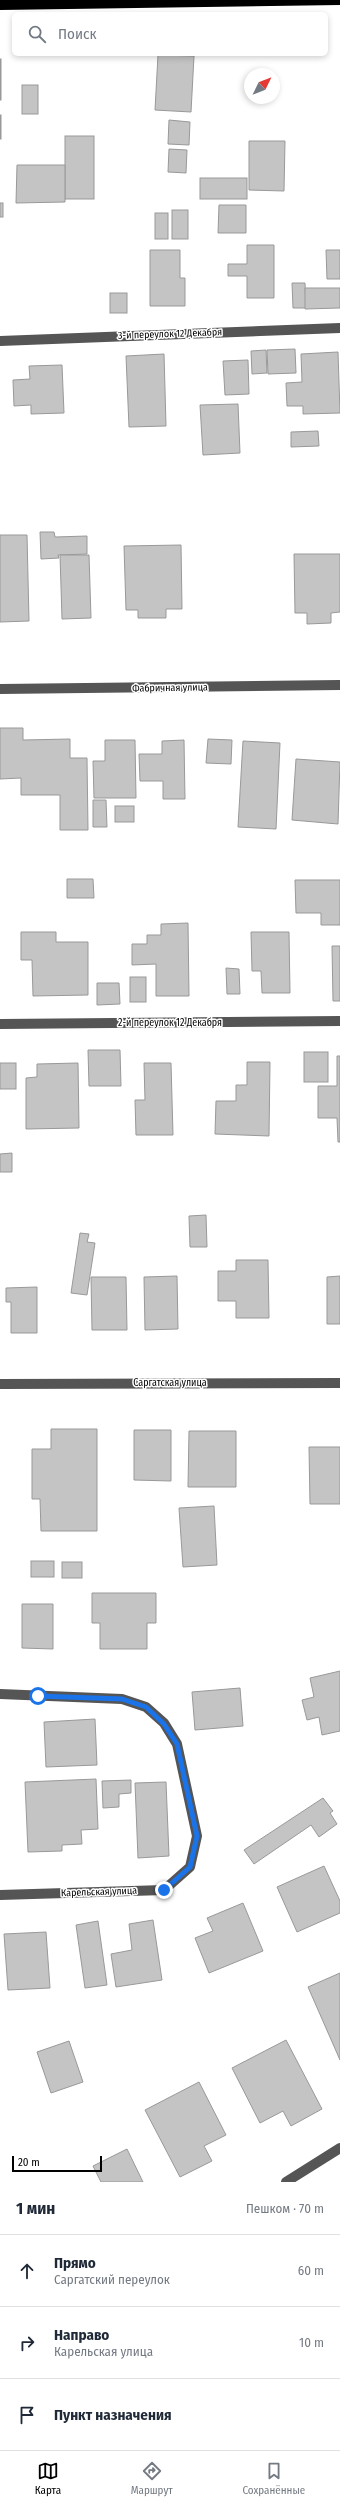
<!DOCTYPE html>
<html lang="ru">
<head>
<meta charset="utf-8">
<style>
  body { margin:0; font-family:"Fira Sans Condensed",sans-serif; background:#f6f6f7; color:#1f2937 }
  .compass { position:absolute; left:244px; top:68px; width:36px; height:36px; border-radius:50%; background:#fff; box-shadow:0 2px 6px #0003; rotate:47deg }
  .scale { position:absolute; left:12px; bottom:10px; width:90px; box-sizing:border-box; padding-left:4px; border:2px solid #000; border-top:0; font-size:11px; line-height:14px; white-space:nowrap; color:#000; -webkit-text-stroke:3px #fff; paint-order:stroke }
  .stop { position:absolute; width:12px; height:12px; margin:-9px; border:3px solid #1a73e8; border-radius:50%; background:#fff }
  .stop.end { background:#1a73e8; border-color:#fff; box-shadow:0 1px 4px #0008 }
  .list { margin:0; padding:0; list-style:none }
  h2 { display:flex; justify-content:space-between; align-items:center; height:52px; margin:0; padding:0 16px; font-size:17px }
  h2 small { font-size:13px; font-weight:400; color:#747a83 }
  .list li { display:grid; grid-template-columns:26px 1fr auto; gap:12px; align-items:center; box-sizing:border-box; height:72px; padding:0 16px; border-top:1px solid #e0e1e3 }
  .list b { display:block; font-size:15px; white-space:nowrap }
  .list p { margin:0; font-size:13px; white-space:nowrap; color:#747a83 }
  .list em { font-size:13px; font-style:normal; color:#747a83 }
  .icon { flex:none; width:22px; height:22px; fill:none; stroke:currentColor; stroke-width:2; stroke-linecap:round; stroke-linejoin:round }
  .map { position:relative; flex:none; width:340px; height:2182px; overflow:hidden }
  .search { position:absolute; background:#fff; box-shadow:0 2px 6px #0003; left:12px; right:12px; top:12px; height:44px; display:flex; align-items:center; gap:10px; box-sizing:border-box; padding:0 14px; border-radius:6px; color:#747a83; font-size:15px }
  .sheet { height:268px; background:#fff }
  nav { display:flex; justify-content:space-around; align-items:center; box-sizing:border-box; height:56px; border-top:1px solid #e0e1e3; background:#fff; font-size:11px; color:#747a83 }
  nav a { display:grid; justify-items:center; gap:2px }
  nav .on { color:#000 }
  .map>svg:first-child { display:block }
  .building { fill:#c4c4c4; stroke:#999 }
  .lines { fill:none; stroke-linecap:round; stroke-linejoin:round }
  .minor { stroke:#555; stroke-width:10 }
  .major { stroke:#000; stroke-width:10 }
  .route { stroke:#1a73e8; stroke-width:5 }
  .labels { text-anchor:middle; dominant-baseline:central; stroke-width:3; stroke-linejoin:round; paint-order:stroke }
  .street-label { font-size:10px; fill:#000; stroke:#fff }
</style>
</head>
<body>
<div class="map">
<svg width="340" height="2182" viewBox="0 0 340 2182">
  <rect width="100%" height="100%" fill="#fff"/>
  <g class="building">
    <polygon points="158,55 194,56 191,112 155,110"/>
    <rect x="0" y="59" width="1" height="41"/>
    <rect x="22" y="85" width="16" height="29"/>
    <rect x="0" y="115" width="1" height="24"/>
    <polygon points="169,120 190,122 189,145 168,144"/>
    <rect x="65" y="136" width="29" height="63"/>
    <polygon points="249,141 285,141 284,191 249,190"/>
    <polygon points="169,149 187,150 186,173 168,172"/>
    <polygon points="17,165 65,165 65,202 16,203"/>
    <rect x="200" y="178" width="47" height="21"/>
    <rect x="0" y="203" width="3" height="14"/>
    <polygon points="219,205 246,205 246,233 218,233"/>
    <rect x="172" y="210" width="16" height="29"/>
    <rect x="155" y="213" width="13" height="26"/>
    <polygon points="247,245 274,245 274,298 247,298 247,276 228,276 228,264 247,264"/>
    <polygon points="150,250 180,250 180,278 185,278 185,306 150,306"/>
    <polygon points="326,250 340,250 340,279 327,279"/>
    <polygon points="292,283 305,283 306,308 293,308"/>
    <polygon points="305,288 340,288 340,308 305,309"/>
    <rect x="110" y="293" width="17" height="20"/>
    <polygon points="295,349 296,373 268,374 267,350"/>
    <polygon points="266,350 267,373 252,374 251,351"/>
    <polygon points="338,352 340,413 303,414 303,406 287,406 286,383 302,382 301,354"/>
    <polygon points="164,354 166,426 129,427 126,356"/>
    <polygon points="248,360 249,394 225,395 223,361"/>
    <polygon points="62,365 64,413 31,414 31,405 14,406 13,380 30,379 29,366"/>
    <polygon points="238,404 240,453 203,455 200,405"/>
    <polygon points="318,431 319,446 291,447 291,432"/>
    <polygon points="40,532 54,532 55,537 87,536 87,554 58,555 59,558 41,559"/>
    <polygon points="0,535 27,535 29,621 0,622"/>
    <polygon points="181,545 182,609 166,609 166,618 138,618 138,610 126,610 124,546"/>
    <polygon points="294,554 340,554 340,612 331,613 331,623 307,624 307,613 295,613"/>
    <polygon points="60,555 89,555 91,618 62,619"/>
    <polygon points="0,728 23,728 23,740 70,739 70,758 87,758 88,830 60,830 60,795 21,795 21,778 0,779"/>
    <polygon points="208,739 232,740 231,764 206,763"/>
    <polygon points="105,740 135,740 136,798 94,798 93,761 105,761"/>
    <polygon points="184,740 185,799 163,799 163,781 140,781 139,754 162,754 162,741"/>
    <polygon points="243,741 280,743 276,829 238,827"/>
    <polygon points="296,759 340,762 338,824 292,820"/>
    <polygon points="93,800 106,800 107,827 93,827"/>
    <rect x="115" y="806" width="19" height="16"/>
    <polygon points="67,879 93,879 94,898 67,898"/>
    <polygon points="295,880 340,880 340,925 321,925 321,913 296,913"/>
    <polygon points="188,923 189,996 156,996 156,964 132,965 132,944 147,944 147,935 161,935 161,924"/>
    <polygon points="21,932 56,932 56,942 88,942 88,995 33,996 32,960 21,960"/>
    <polygon points="251,932 289,932 290,993 262,993 261,971 252,971"/>
    <polygon points="332,946 340,946 340,1001 333,1001"/>
    <polygon points="226,968 239,969 240,994 227,994"/>
    <rect x="130" y="977" width="16" height="25"/>
    <polygon points="97,983 119,983 120,1004 97,1005"/>
    <polygon points="88,1050 120,1050 121,1086 89,1086"/>
    <rect x="304" y="1052" width="24" height="30"/>
    <polygon points="337,1056 340,1056 340,1142 338,1142 337,1118 318,1118 318,1086 337,1086"/>
    <polygon points="247,1062 270,1062 269,1136 215,1134 216,1101 236,1101 236,1085 247,1085"/>
    <rect x="0" y="1063" width="16" height="26"/>
    <polygon points="78,1063 79,1128 26,1129 26,1078 37,1077 37,1064"/>
    <polygon points="144,1063 171,1063 173,1135 136,1135 135,1100 145,1100"/>
    <polygon points="12,1153 12,1172 0,1172 0,1154"/>
    <polygon points="206,1215 207,1247 190,1247 189,1216"/>
    <polygon points="80,1233 89,1234 87,1242 95,1243 87,1295 71,1293"/>
    <polygon points="236,1260 268,1260 269,1318 236,1318 236,1301 218,1301 218,1271 236,1271"/>
    <polygon points="177,1276 178,1329 145,1330 144,1277"/>
    <polygon points="340,1276 340,1324 327,1324 327,1277"/>
    <polygon points="91,1277 126,1277 127,1330 92,1330"/>
    <polygon points="37,1287 37,1333 11,1333 11,1302 6,1302 6,1288"/>
    <polygon points="51,1429 97,1429 97,1531 41,1531 40,1499 32,1499 32,1449 51,1449"/>
    <polygon points="134,1430 171,1430 171,1481 134,1480"/>
    <polygon points="189,1431 236,1431 236,1487 188,1487"/>
    <polygon points="309,1447 340,1447 340,1504 310,1504"/>
    <polygon points="214,1506 217,1565 183,1567 179,1508"/>
    <rect x="31" y="1561" width="23" height="16"/>
    <rect x="62" y="1562" width="20" height="16"/>
    <polygon points="92,1593 156,1593 156,1623 147,1623 147,1649 100,1649 100,1623 92,1623"/>
    <polygon points="22,1604 53,1604 53,1649 22,1648"/>
    <polygon points="340,1671 340,1731 322,1735 319,1717 307,1720 302,1700 314,1697 310,1678"/>
    <polygon points="240,1688 243,1726 195,1730 192,1692"/>
    <polygon points="95,1719 97,1765 46,1767 44,1722"/>
    <polygon points="96,1779 98,1829 81,1830 82,1844 62,1845 62,1851 28,1852 25,1782"/>
    <polygon points="131,1780 131,1793 119,1794 119,1807 103,1808 102,1781"/>
    <polygon points="166,1782 169,1856 138,1858 135,1783"/>
    <polygon points="323,1798 333,1811 330,1813 337,1824 319,1837 311,1825 254,1864 244,1850"/>
    <polygon points="324,1866 340,1901 340,1913 297,1932 277,1887"/>
    <polygon points="243,1903 263,1951 209,1973 195,1938 213,1931 207,1918"/>
    <polygon points="153,1920 162,1980 116,1987 111,1954 132,1950 129,1924"/>
    <polygon points="98,1921 107,1985 85,1988 76,1925"/>
    <polygon points="46,1932 50,1988 8,1990 4,1934"/>
    <polygon points="340,1973 340,2060 308,1987"/>
    <polygon points="286,2040 322,2109 291,2126 283,2111 260,2123 232,2068"/>
    <polygon points="69,2041 83,2082 51,2093 37,2052"/>
    <polygon points="199,2082 226,2135 204,2146 212,2161 180,2177 145,2110"/>
    <polygon points="127,2149 143,2182 101,2182 93,2166"/>
  </g>
  <g class="lines">
    <g class="minor">
      <polyline points="0,341 340,328"/>
      <polyline points="0,689 340,685"/>
      <polyline points="0,1024 340,1021"/>
      <polyline points="0,1384 340,1383"/>
      <polyline points="0,1694 122,1699 146,1707 164,1723 177,1744 197,1836 190,1867 164,1890 0,1895"/>
      <polyline points="286,2182 340,2148"/>
    </g>
    <polyline class="major" points="0,5 340,0"/>
  </g>
  <g class="lines">
    <polyline class="route" points="38,1696 122,1699 146,1707 164,1724 177,1744 197,1836 190,1867 164,1890"/>
  </g>
  <g class="labels">
    <g class="street-label">
      <text transform="translate(170 334) rotate(-2)">3-й переулок 12 Декабря</text>
      <text transform="translate(170 688) rotate(-1)">Фабричная улица</text>
      <text x="170" y="1023">2-й переулок 12 Декабря</text>
      <text x="170" y="1383">Саргатская улица</text>
      <text transform="translate(99 1892) rotate(-2)">Карельская улица</text>
    </g>
  </g>
</svg>
<svg class="compass" viewBox="-18 -18 36 36"><path d="M0-13l5 13h-10z" fill="#e53935"/><path d="M0 13l5-13h-10z" fill="#747a83"/></svg>
<div class="scale">20 m</div>
<div class="stop" style="left:38px;top:1696px"></div>
<div class="stop end" style="left:164px;top:1890px"></div>
<div class="search"><svg class="icon" aria-label="search" viewBox="0 0 24 24"><circle cx="10" cy="10" r="6"/><path d="M15 15l6 6"/></svg>Поиск</div>
</div>
<section class="sheet">
<h2>1 мин<small>Пешком · 70 m</small></h2>
<ul class="list">
<li><svg class="icon" aria-label="ahead" viewBox="0 0 24 24"><path d="M12 20V5M6 11l6-6 6 6"/></svg><div><b>Прямо</b><p>Саргатский переулок</p></div><em>60 m</em></li>
<li><svg class="icon" aria-label="right" viewBox="0 0 24 24"><path d="M7 20v-9h11M14 6l5 5-5 5"/></svg><div><b>Направо</b><p>Карельская улица</p></div><em>10 m</em></li>
<li><svg class="icon" aria-label="arrive" viewBox="0 0 24 24"><path d="M6 21V4h12l-3 4 3 4H6"/></svg><div><b>Пункт назначения</b></div></li>
</ul>
</section>
<nav>
<a class="on"><svg class="icon" aria-label="map" viewBox="0 0 24 24"><path d="M3 6l6-2 6 2 6-2v14l-6 2-6-2-6 2zM9 4v14M15 6v14"/></svg>Карта</a>
<a><svg class="icon" aria-label="directions" viewBox="0 0 24 24"><path d="M12 3l9 9-9 9-9-9zM9 14v-3h6M13 9l2 2-2 2"/></svg>Маршрут</a>
<a><svg class="icon" aria-label="saved" viewBox="0 0 24 24"><path d="M7 4h10v16l-5-4-5 4z"/></svg>Сохранённые</a>
</nav>
</body>
</html>
